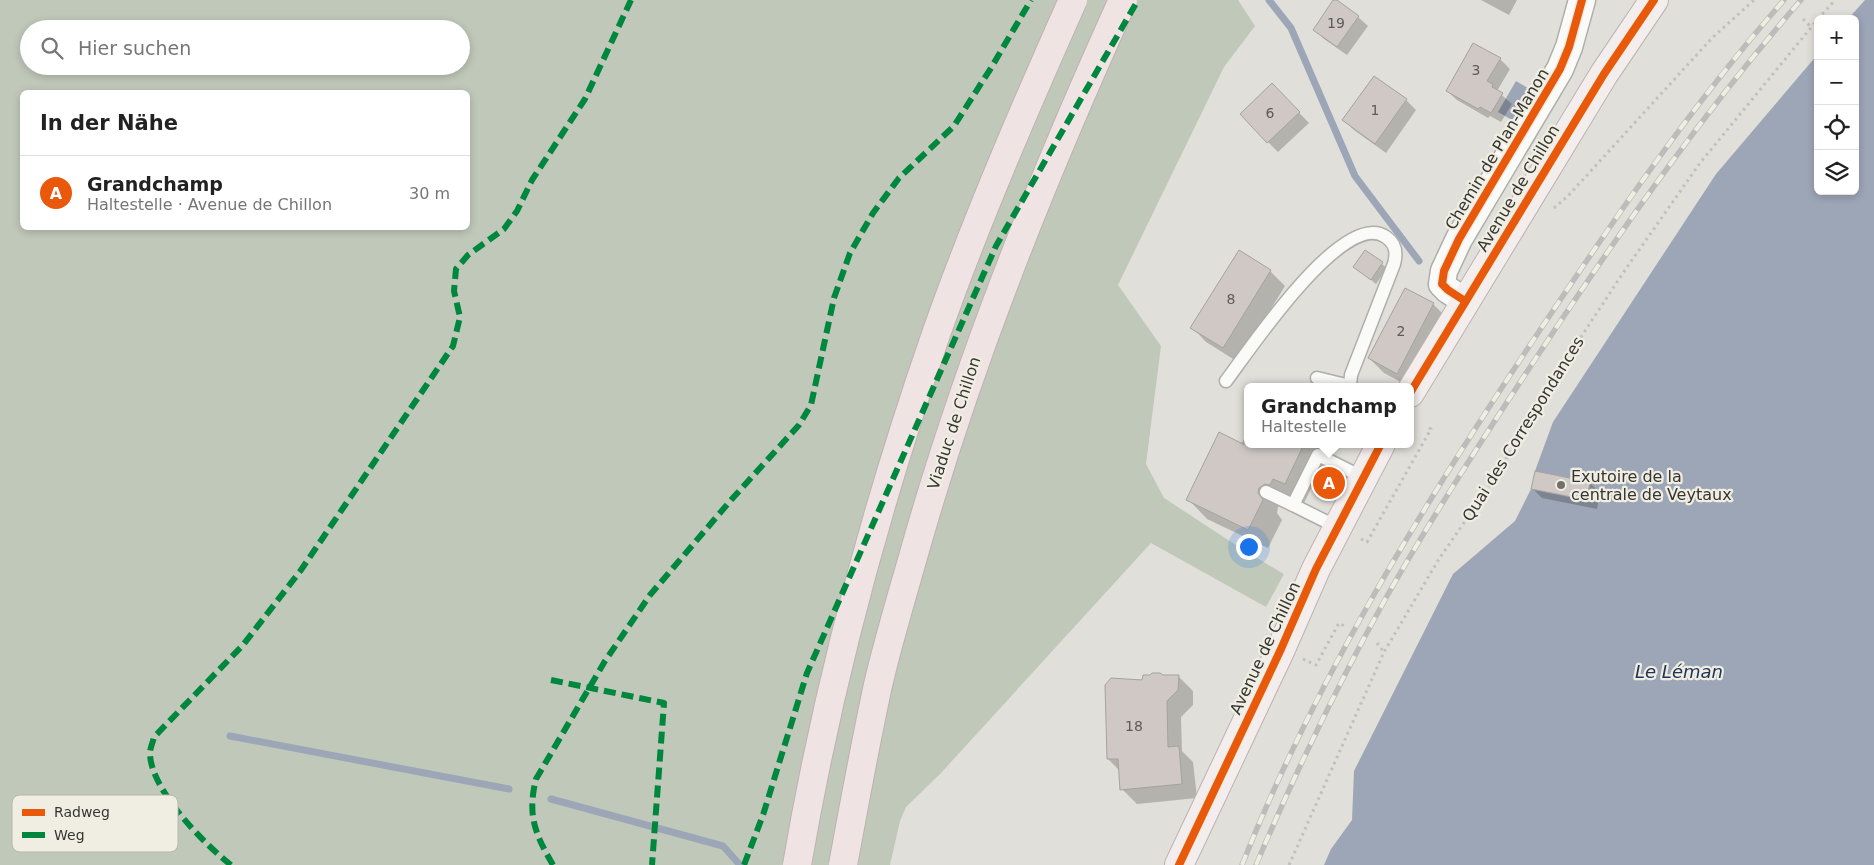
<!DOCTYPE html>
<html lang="de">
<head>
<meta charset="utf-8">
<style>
  body { margin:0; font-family:"DejaVu Sans",sans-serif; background:#f6f6f6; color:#222 }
  .controls { position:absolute; right:15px; top:15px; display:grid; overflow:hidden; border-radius:8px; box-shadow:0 2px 8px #0003 }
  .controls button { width:45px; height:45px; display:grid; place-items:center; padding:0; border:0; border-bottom:1px solid #e0e0e0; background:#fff; color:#222; font:25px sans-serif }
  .you { position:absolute; left:1248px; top:546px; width:18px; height:18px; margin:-12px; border:4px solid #fff; border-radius:50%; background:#1a73e8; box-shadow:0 0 0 8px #1a73e833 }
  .badge { display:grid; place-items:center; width:32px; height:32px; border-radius:50%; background:#ea580c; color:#fff; font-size:16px; font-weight:700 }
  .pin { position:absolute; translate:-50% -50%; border:2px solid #fff; box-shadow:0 1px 5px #0006 }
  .popup { position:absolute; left:1244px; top:383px; width:170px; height:65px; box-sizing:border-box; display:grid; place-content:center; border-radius:8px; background:#fff; filter:drop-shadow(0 1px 4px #0005); font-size:16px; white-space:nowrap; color:#767676 }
  .popup b { font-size:19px; color:#222 }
  .popup::after { content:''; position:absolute; left:50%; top:100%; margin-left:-10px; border:10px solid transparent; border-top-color:#fff }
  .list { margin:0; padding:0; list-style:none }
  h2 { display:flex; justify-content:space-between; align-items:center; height:65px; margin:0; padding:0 20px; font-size:21px }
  h2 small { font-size:16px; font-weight:400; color:#767676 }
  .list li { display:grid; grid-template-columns:32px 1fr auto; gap:15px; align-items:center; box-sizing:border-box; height:75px; padding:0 20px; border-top:1px solid #e0e0e0 }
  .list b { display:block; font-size:19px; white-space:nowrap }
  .list p { margin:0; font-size:16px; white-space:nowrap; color:#767676 }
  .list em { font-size:16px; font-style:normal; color:#767676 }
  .icon { flex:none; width:28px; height:28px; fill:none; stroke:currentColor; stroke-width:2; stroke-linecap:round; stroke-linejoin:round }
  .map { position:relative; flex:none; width:1874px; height:865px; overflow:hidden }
  .search { position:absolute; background:#fff; box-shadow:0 2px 8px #0003; left:20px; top:20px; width:450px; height:55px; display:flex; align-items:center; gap:12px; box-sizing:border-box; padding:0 18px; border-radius:28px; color:#767676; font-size:19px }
  .panel { position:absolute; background:#fff; box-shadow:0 2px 8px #0003; left:20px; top:90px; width:450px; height:140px; border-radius:8px }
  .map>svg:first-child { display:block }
  .green { fill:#c0c8b9; fill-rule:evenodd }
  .water { fill:#9da6b6 }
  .shadow { fill:#0003 }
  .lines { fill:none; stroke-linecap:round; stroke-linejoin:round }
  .stream { stroke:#9da6b6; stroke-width:7 }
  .building { fill:#cfc8c5; stroke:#a5a29f }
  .lane-casing { stroke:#afaeaa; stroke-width:15 }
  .street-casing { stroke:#afaeaa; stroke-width:29 }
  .primary-casing { stroke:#beb2b1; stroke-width:30 }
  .path { stroke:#c1c0bd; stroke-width:3; stroke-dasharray:2.5 4; stroke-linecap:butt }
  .lane { stroke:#fafaf9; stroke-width:12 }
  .street { stroke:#fafaf9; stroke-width:26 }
  .primary { stroke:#f4eded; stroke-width:28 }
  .rail-casing { stroke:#bcbcba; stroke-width:5.5 }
  .rail { stroke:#f0eee3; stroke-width:4; stroke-dasharray:11; stroke-linecap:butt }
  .highway-bridge-casing { stroke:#beb2b1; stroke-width:30; stroke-linecap:butt }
  .highway-bridge { stroke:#efe3e4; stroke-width:28 }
  .quiet { stroke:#00873e; stroke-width:6; stroke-dasharray:12 6; stroke-linecap:butt }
  .cycleway-casing { stroke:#f0eee3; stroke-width:11 }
  .cycleway { stroke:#e8590c; stroke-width:8 }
  .poi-dot { fill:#72706c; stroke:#f0eee3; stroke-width:2 }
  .labels { text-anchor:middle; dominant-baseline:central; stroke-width:4.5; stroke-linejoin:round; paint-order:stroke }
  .number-label { font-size:14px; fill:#5d5a57 }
  .street-label { font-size:16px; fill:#363531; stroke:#f0eee3 }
  .poi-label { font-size:16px; fill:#363531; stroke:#f0eee3; text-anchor:start }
  .water-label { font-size:18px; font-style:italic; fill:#203358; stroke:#f0eee3 }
  .key { fill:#f0eee3; stroke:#b8b6ae; stroke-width:1 }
  .key-label { font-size:14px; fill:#363531 }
</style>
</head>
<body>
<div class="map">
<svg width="1874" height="865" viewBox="0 0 1874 865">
  <rect width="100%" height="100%" fill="#e0dfd9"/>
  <path class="green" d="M0 0H1238L1255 26 1224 67 1118 285 1161 346 1146 464 1164 498 1245 551 1284 574 1266 607 1151 543 941 773 906 807 900 821 890 865H0ZM29 29H461V66H29ZM22 92H468V228H22Z"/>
  <g class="water">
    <polygon points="1865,0 1874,0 1874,865 1324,865 1331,849 1352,820 1354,771 1453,574 1515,521 1531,489 1587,500 1590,482 1535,471 1553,422 1716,174 1818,54 1818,191 1855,191 1855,19 1848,19"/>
    <polygon points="1516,81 1531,90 1515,119 1512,120 1498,112"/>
  </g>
  <g class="shadow">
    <polygon points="1335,0 1358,17 1368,26 1347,55 1324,39 1314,29"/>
    <polygon points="1481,0 1517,0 1509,15"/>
    <polygon points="1500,59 1510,69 1497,91 1512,104 1501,122 1490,116 1488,118 1457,100 1447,91"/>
    <polygon points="1282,95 1309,123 1278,152 1268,142"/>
    <polygon points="1406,100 1416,110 1386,153 1354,130 1344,120"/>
    <polygon points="1239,252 1270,271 1285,286 1238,362 1206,342 1192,327"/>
    <polygon points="1366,252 1387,268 1376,284 1355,267"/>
    <polygon points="1433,304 1448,319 1412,388 1384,373 1369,358"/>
    <polygon points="1248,430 1248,444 1325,444 1330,449 1304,503 1292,497 1278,507 1277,513 1282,520 1268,548 1207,519 1188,499 1241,445"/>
    <polygon points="1590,483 1600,493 1597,509 1542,498 1532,488"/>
    <polygon points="1178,676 1193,691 1193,705 1181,717 1182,751 1193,762 1197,798 1137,804 1122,789 1120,771 1108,759 1144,681 1162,677"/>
  </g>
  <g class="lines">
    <g class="stream">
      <polyline points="1269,0 1291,28 1355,176 1419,261"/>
      <polyline points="230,736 509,789"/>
      <polyline points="551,799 723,846 740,865"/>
    </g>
  </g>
  <g class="building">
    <polygon points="1333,0 1337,0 1359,16 1337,47 1313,30"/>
    <polygon points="1473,43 1501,58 1487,81 1493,84 1492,87 1503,93 1491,113 1480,107 1478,109 1446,91"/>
    <polygon points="1374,76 1407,99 1375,144 1342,120"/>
    <polygon points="1272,83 1300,112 1267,143 1240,114"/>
    <polygon points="1239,250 1271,270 1223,348 1190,328"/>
    <polygon points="1365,250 1383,262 1371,280 1353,267"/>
    <polygon points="1405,288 1434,303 1397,374 1368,358"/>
    <polygon points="1219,432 1243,444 1304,444 1285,484 1273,479 1270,485 1265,484 1259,488 1258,493 1263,500 1248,530 1186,500"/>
    <polygon points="1535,471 1590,482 1587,500 1531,489"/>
    <polygon points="1152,673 1160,673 1163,675 1179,675 1178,690 1167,701 1168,747 1179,746 1182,784 1120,790 1118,759 1107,759 1105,685 1111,678 1142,680 1143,675 1150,675"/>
  </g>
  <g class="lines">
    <g class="lane-casing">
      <g id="lane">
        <polyline points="1317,378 1350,386"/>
        <path d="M1226 381C1248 352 1344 207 1386 237 1396 244 1397 253 1394 264L1351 375 1350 387"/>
        <polyline points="1266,492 1293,505"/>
        <polyline points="1337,527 1293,505 1318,455 1362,477"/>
      </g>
    </g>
    <g class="street-casing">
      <polyline id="street" points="1465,301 1448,290 1442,284 1444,271 1459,239 1560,69 1569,47 1582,0"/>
    </g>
    <g class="primary-casing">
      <g id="primary">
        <polyline points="1410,393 1604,74 1654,0"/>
        <polyline points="1179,865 1281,649 1316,569 1381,444"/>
      </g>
    </g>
    <g class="path">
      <polyline points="1803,19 1811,27"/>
      <polyline points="1818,19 1835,0"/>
      <polyline points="1554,208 1568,196 1712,38 1754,0"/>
      <polyline points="1361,539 1367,542 1431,429 1426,426"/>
      <polyline points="1377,643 1384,652"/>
      <polyline points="1303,659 1316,665 1339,623 1344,626"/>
      <polyline points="1289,865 1384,652 1439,559 1492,482 1554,378 1625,270 1700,163 1818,19"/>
    </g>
    <use href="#lane" class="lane"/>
    <use href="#street" class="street"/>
    <use href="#primary" class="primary"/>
    <g class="rail-casing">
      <g id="rail">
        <path d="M1242 865C1315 681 1419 512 1528 348 1608 228 1689 108 1784 0"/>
        <path d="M1256 865C1295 773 1338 684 1387 596 1436 510 1491 426 1546 343 1625 224 1707 108 1801 0"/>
      </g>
    </g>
    <use href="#rail" class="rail"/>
    <g class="highway-bridge-casing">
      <g id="highway-bridge">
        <path d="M797 865C828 684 876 507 936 334 976 221 1024 110 1073 0"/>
        <path d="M843 865C854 805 865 745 878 685 888 642 901 599 913 557 967 365 1041 181 1123 0"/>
      </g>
    </g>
    <use href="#highway-bridge" class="highway-bridge"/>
    <g class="quiet">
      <polyline points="551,680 664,703 652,865"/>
      <path d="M231 865C204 844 150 789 150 753 150 748 153 742 154 737L243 645 301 570 453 346 460 317 454 291 456 269 468 255 504 229 517 211 532 180 585 99 631 0"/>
      <path d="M553 865C535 834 527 815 536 779L605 661 650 595 731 500 799 425 811 405 834 298 850 253 873 213 899 178 954 126 991 68 1031 0"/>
      <polyline points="744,865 763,815 807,673 996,246 1138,0"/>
    </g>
    <g class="cycleway-casing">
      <g id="cycleway">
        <polyline points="1465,301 1448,290 1442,284 1444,271 1459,239 1560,69 1569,47 1582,0"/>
        <polyline points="1410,393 1604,74 1654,0"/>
        <polyline points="1179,865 1281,649 1316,569 1381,444"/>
      </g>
    </g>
    <use href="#cycleway" class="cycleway"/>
  </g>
  <circle class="poi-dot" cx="1561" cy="485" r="5"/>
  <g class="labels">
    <g class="number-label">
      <text x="1336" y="23">19</text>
      <text x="1476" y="70">3</text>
      <text x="1375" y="110">1</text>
      <text x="1270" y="113">6</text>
      <text x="1231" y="299">8</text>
      <text x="1401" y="331">2</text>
      <text x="1134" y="726">18</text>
    </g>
    <g class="street-label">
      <text transform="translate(1497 149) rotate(-59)">Chemin de Plan-Manon</text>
      <text transform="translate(1518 188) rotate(-59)">Avenue de Chillon</text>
      <text transform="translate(954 423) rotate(-72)">Viaduc de Chillon</text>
      <text transform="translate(1523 429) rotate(-58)">Quai des Correspondances</text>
      <text transform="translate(1265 648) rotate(-65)">Avenue de Chillon</text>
    </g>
    <g class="poi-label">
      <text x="1571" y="476">Exutoire de la<tspan x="1571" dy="18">centrale de Veytaux</tspan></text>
    </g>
    <g class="water-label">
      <text x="1679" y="671">Le Léman</text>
    </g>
  </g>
  <rect x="12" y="795" width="166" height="57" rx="8" class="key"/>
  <rect x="22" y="809" width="23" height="7" fill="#e8590c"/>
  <rect x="22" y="832" width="23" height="6" fill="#00873e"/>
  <g class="key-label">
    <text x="54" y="817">Radweg</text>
    <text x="54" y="840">Weg</text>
  </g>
</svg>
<div class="controls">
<button>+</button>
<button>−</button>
<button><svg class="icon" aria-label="locate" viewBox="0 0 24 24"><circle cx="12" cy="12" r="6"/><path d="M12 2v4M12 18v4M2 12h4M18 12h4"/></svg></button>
<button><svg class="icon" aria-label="layers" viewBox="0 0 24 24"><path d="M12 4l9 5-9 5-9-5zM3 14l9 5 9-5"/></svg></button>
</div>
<div class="you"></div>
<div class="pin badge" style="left:1329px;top:483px">A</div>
<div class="popup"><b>Grandchamp</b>Haltestelle</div>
<div class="search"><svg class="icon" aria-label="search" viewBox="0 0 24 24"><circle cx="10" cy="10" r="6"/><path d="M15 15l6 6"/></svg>Hier suchen</div>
<section class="panel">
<h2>In der Nähe<small></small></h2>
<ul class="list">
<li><span class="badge">A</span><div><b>Grandchamp</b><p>Haltestelle · Avenue de Chillon</p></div><em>30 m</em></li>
</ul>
</section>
</div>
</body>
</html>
